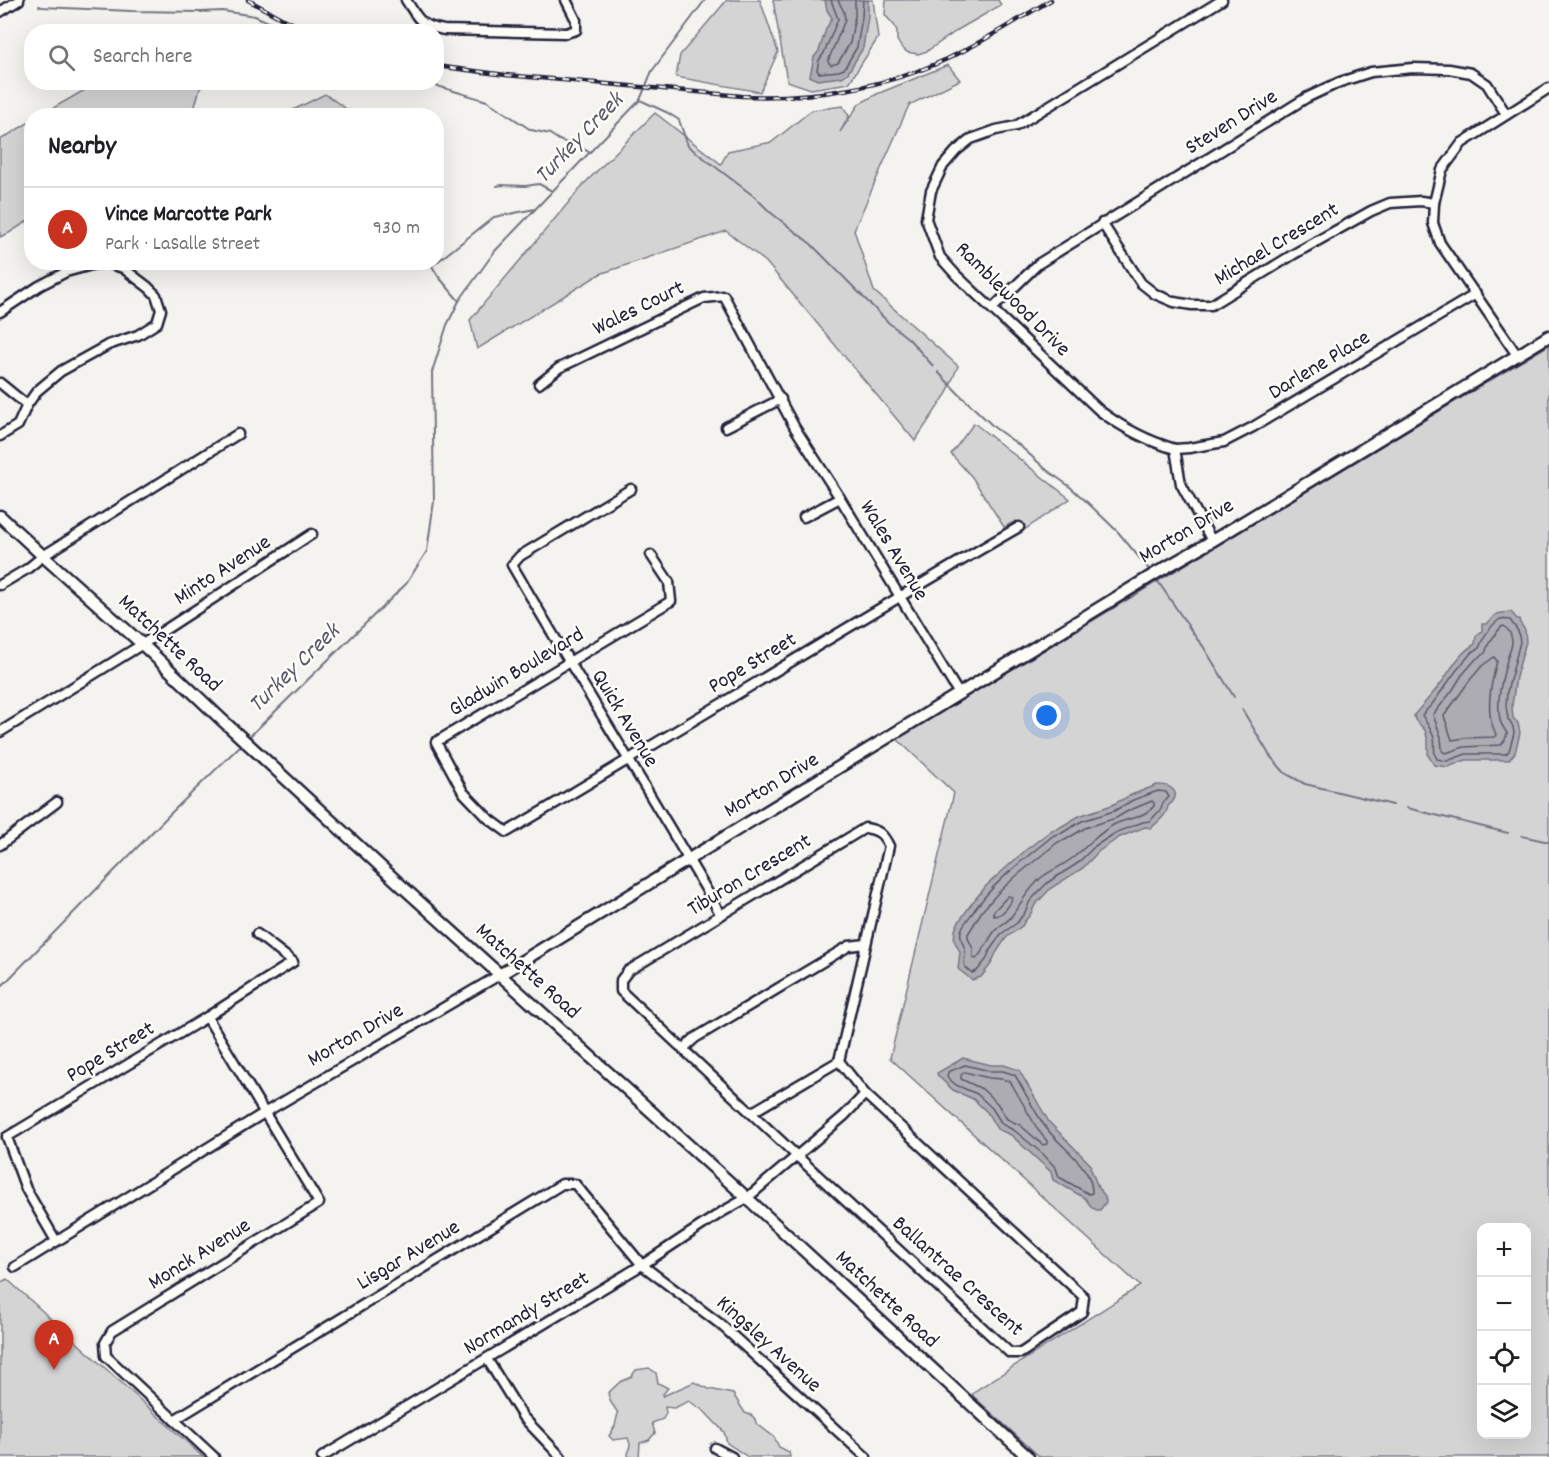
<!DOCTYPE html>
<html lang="en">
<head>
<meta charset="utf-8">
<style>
  body { margin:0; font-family:Dekko,sans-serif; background:#f6f6f6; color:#202124 }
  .controls { position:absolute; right:18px; bottom:18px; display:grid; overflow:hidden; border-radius:12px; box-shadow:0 6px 24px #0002 }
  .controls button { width:54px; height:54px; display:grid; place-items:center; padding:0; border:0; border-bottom:2px solid #e0e0e0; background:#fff; color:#202124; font:30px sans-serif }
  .you { position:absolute; left:1047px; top:716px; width:21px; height:21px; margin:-15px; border:4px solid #fff; border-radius:50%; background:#1a73e8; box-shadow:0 0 0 9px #1a73e833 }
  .badge { display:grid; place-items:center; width:39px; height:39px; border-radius:50%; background:#c8321e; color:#fff; font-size:20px; font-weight:700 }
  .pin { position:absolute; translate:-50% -50px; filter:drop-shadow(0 2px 3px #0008) }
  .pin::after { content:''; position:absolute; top:32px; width:21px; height:18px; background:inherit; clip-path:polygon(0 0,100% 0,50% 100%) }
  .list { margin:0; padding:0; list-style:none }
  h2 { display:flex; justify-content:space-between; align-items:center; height:78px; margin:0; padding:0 24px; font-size:26px }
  h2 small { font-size:20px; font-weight:400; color:#757577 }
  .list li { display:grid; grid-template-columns:39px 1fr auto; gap:18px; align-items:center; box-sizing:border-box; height:84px; padding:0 24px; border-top:2px solid #e0e0e0 }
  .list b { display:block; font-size:22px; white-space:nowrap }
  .list p { margin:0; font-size:20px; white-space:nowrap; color:#757577 }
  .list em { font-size:20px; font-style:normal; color:#757577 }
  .icon { flex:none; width:33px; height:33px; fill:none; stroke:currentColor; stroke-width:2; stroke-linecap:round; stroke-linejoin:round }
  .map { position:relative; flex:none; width:1549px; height:1457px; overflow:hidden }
  .search { position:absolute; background:#fff; box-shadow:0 6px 24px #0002; left:24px; top:24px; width:420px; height:66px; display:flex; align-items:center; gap:15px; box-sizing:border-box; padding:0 21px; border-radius:24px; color:#757577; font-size:22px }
  .panel { position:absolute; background:#fff; box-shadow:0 6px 24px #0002; left:24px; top:108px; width:420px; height:162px; border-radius:24px }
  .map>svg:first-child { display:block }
  .green { fill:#d5d4d5; stroke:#7c7b88; stroke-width:1.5; fill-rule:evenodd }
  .water { fill:#acacb2; stroke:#757582; stroke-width:1.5 }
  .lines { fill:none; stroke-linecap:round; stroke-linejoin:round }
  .shore { stroke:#59596b; stroke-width:1.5 }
  .stream { stroke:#757582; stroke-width:2 }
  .minor-casing { stroke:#22223b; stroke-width:13 }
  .tertiary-casing { stroke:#22223b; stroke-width:15 }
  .minor { stroke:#fdfcf7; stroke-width:8 }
  .tertiary { stroke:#fdfcf7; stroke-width:10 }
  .rail-casing { stroke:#22223b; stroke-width:4.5 }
  .rail { stroke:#fdfcf7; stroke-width:2; stroke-dasharray:7; stroke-linecap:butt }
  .labels { text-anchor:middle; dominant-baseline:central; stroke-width:5; stroke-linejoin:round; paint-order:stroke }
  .street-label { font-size:22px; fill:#22223b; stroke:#fdfcf7 }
  .water-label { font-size:24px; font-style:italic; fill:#59596b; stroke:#fdfcf7 }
</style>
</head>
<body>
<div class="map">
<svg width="1549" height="1457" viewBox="0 0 1549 1457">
  <rect width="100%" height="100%" fill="#f4f3ef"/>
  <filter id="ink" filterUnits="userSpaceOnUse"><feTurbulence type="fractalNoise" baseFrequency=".0167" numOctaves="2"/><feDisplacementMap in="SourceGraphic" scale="12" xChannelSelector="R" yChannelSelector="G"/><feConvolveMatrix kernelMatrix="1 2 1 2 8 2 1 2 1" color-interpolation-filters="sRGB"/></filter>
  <g filter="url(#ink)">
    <g class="green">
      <polygon points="727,0 760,0 778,52 760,92 676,77 680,55"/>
      <polygon points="773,0 873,0 878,38 849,83 811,89 787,81"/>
      <polygon points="886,0 998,0 1001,5 961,28 927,51 918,54 907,52 901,47 897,40 897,31 894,25 885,15"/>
      <polygon points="948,65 960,80 909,105 854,230 874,291 958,366 947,393 915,441 766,262 726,231 600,274 477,349 470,320 584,184 655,113 721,164 728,151 772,142 812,110 843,106 849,116 840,132 859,104 877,94"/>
      <polygon points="97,83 97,82 210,83 200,88 195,106 204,115 41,115"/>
      <polygon points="325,94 355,115 283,115"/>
      <polygon points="31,121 31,219 9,233 0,237 0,140"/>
      <path d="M1549 345V1457H1040L972 1395 978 1389 1140 1286 890 1058 954 793 897 739ZM1482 1228H1526V1434H1482Z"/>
      <polygon points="974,423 1070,499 1024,530 1016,521 1004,527 972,477 951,454"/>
      <polygon points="7,1279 203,1457 0,1457 0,1283"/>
      <polygon points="649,1368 656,1373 658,1383 668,1388 663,1394 663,1396 694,1382 709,1389 733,1394 745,1413 751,1415 755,1419 756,1423 774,1437 779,1447 789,1452 790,1457 748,1457 727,1443 724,1432 704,1411 689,1401 674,1408 665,1407 666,1413 663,1419 652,1423 655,1433 649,1440 640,1443 639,1457 629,1457 628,1455 630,1444 628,1438 613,1440 609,1436 615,1426 618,1413 610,1401 608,1393 620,1382 631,1377 636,1370"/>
    </g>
    <g class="water">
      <polygon points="825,0 868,0 868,17 863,48 848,73 842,77 817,80 810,76 814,57 819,51 826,29 832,18 827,10"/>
      <path d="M1511 612 1517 619H1519L1520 623 1525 630 1526 642 1516 677 1512 706 1513 718 1518 723 1520 733 1515 753 1509 760H1466L1448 767 1434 765 1428 755V741L1425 730 1415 720 1414 715C1423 704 1433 694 1442 682 1451 669 1460 652 1475 644L1476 636 1482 631V624H1487C1495 613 1498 613 1511 612Z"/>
      <path d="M1157 785C1172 784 1183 794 1168 806 1167 815 1158 822 1151 828L1145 827 1120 837 1099 851 1083 868 1051 888 1035 905 1030 915 1024 922 1023 925 1006 938 996 953 991 964 981 977 972 980 958 969 960 952 954 940 955 930 958 923 972 903 987 885 1027 849 1052 830 1059 828 1079 816 1112 805 1131 795Z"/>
      <polygon points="963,1058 991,1065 1004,1065 1019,1070 1049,1122 1091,1165 1090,1167 1098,1187 1105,1196 1106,1202 1100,1210 1097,1210 1092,1208 1085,1198 1053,1180 1051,1172 1011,1135 997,1129 987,1112 973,1099 953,1090 938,1076 937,1073"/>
    </g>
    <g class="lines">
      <g class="shore">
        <polyline points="831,0 838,19 824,53 819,60 817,70 819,73 839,71 844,69 857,47 862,17 863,0"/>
        <polyline points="838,0 844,12 845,20 828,61 829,63 831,65 838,63 850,43 855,16 855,0"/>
        <path d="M1500 619 1510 620 1518 631 1520 642 1507 692 1506 706 1508 719 1513 727 1514 733 1509 751 1506 754H1466L1447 761 1437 759C1432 752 1436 746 1434 738 1431 729 1426 722 1422 715L1433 703 1456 671 1471 653 1479 648C1483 637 1490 626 1500 619Z"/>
        <path d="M1504 626C1509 630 1512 635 1512 642 1512 648 1508 655 1507 660 1502 679 1496 701 1500 720 1501 725 1504 729 1507 733L1505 740 1501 745 1464 747 1446 753 1443 752 1442 750 1441 737 1433 715 1452 691 1462 675 1476 659 1485 653 1489 643 1501 627Z"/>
        <path d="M1494 657 1497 661C1492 680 1487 701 1491 721 1492 726 1495 731 1496 735L1494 737 1465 738 1452 740 1444 716 1470 680 1482 666Z"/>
        <path d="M1158 791 1166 792 1169 797 1163 803 1161 809 1150 821 1143 822 1117 832 1095 846 1078 863 1047 883 1030 901 1025 912 1017 923 1001 934 990 950 986 960 977 971 972 973 965 967C963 961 966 955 965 949 963 943 959 938 961 931 962 926 967 920 971 915 992 883 1024 859 1054 835L1062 833 1082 821 1114 811 1133 800Z"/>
        <path d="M1152 801 1154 803V806C1144 818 1127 818 1113 825 1098 834 1087 846 1074 857 1064 865 1052 870 1042 877 1029 888 1021 903 1011 917 1007 923 999 925 994 932 989 939 982 953 976 959L973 958V949L968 938V934L982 911 997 894 1015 877 1058 842 1065 840 1085 828 1116 818 1128 811Z"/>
        <path d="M1008 896 1012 897C1011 905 1002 916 994 916L993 912Z"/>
        <path d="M965 1065 990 1071H1003L1015 1075C1025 1092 1033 1109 1044 1125 1059 1147 1093 1165 1092 1193L1089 1194 1059 1177 1056 1168 1043 1154 1015 1131 1002 1124 992 1108 977 1094 956 1085 947 1077 948 1072Z"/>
        <polygon points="965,1072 989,1078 1002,1079 1010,1081 1038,1130 1047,1141 1047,1144 1043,1145 1020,1125 1007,1119 997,1103 982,1089 961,1079 961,1075"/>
      </g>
      <g class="stream">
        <polyline points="39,6 42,7 131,11 201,12 222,11 255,16 290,32"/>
        <polyline points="424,82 487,101 531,130 550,134 559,140 590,152"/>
        <polyline points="640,100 668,113 679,120 688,146 755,197 770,212 811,244 889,323 909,339 933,366"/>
        <polyline points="497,186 502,185 525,186 539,184 552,191"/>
        <polyline points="459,301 438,276 432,266 494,217 535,209"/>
        <polyline points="938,372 958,393 995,428 1019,445 1048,471 1069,486 1088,503 1118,532 1152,573"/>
        <polyline points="1155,577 1197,639 1203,646 1234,697"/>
        <polyline points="1242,709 1270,756 1285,773 1305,784 1393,805"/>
        <polyline points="247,739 406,584 427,551 434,501 432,372 447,325 459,301 495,251 640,100 652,71 705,0"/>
        <polyline points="1407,808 1508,833"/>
        <polyline points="1522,836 1549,842"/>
        <polyline points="0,988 168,816 243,743"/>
      </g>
      <g class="minor-casing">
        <g id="minor">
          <path d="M406 0C420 21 419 25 444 30L566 33 576 30V20L566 0"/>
          <polyline points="0,12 19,0"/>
          <polyline points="1102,223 1141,283 1155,294 1174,302 1192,305 1211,305 1294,254 1371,211 1390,203 1421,201 1434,203"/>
          <polyline points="993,308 1038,264 1306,98 1340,82 1371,72 1413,68 1449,69 1471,73 1487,84 1506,114"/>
          <polyline points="0,312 39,286 66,272 95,264 107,263 123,268 148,287 156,295 161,310 157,323 138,335 108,345 61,371 37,391 27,405 18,425 0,436"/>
          <polyline points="1517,355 1440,243 1433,223 1434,203 1442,170 1462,143 1549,88"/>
          <polyline points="0,383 27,405"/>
          <polyline points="539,384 559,368 704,298 724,296 795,428 840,498 959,694"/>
          <polyline points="726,427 781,399"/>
          <polyline points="1175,449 1189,448 1224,442 1253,427 1476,294"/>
          <path d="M631 489 520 556 512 565C580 682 653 797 721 915"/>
          <polyline points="804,517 840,498"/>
          <path d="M1212 541 1181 484 1175 449C1148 441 1123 428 1100 411L956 275 940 257 926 219 931 191 943 166 956 151 971 139 996 130 1016 126 1222 0"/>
          <path d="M651 555 669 582 671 601 436 742 463 792 488 818 507 832C678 731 847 626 1019 527"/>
          <polyline points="0,585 27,569 43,556 238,434"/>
          <polyline points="0,732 154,637 312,534"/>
          <path d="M865 828C879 830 883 834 889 846L839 1061 865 1094 1084 1297 1082 1312 1021 1353H1010L798 1157 621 991V980L628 971Z"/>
          <polyline points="0,845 57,802"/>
          <polyline points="207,1017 319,1203 112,1331 105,1343 106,1356 214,1457"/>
          <polyline points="683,1049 695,1038 849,946 866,944"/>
          <polyline points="751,1113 839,1061"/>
          <polyline points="56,1241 26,1189 7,1137 207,1017 293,962 257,934"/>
          <polyline points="15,1267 264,1113 501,974"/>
          <polyline points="487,1359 523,1417 561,1457"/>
          <polyline points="174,1420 562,1184 575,1184 642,1265 720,1324 866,1457"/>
          <polyline points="715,1448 732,1457"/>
          <polyline points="322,1457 642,1265 722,1212 747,1198 844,1116 865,1094"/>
        </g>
      </g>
      <g class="tertiary-casing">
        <g id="tertiary">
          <polyline points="0,516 43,556 142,644 221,719 405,889 747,1198 1028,1457"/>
          <polyline points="501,974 1158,572 1212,541 1549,336"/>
        </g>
      </g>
      <use href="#minor" class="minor"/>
      <use href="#tertiary" class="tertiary"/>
      <g class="rail-casing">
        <g id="rail">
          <polyline points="248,0 281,18 311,32"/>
          <path d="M436 66 506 75 742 96C811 99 885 88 947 59 983 42 1017 20 1051 0"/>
        </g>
      </g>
      <use href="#rail" class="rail"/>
    </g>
  </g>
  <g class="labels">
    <g class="street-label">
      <text transform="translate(1232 123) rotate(-32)">Steven Drive</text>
      <text transform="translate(1277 245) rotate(-31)">Michael Crescent</text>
      <text transform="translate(1012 300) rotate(45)">Ramblewood Drive</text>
      <text transform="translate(639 309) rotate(-26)">Wales Court</text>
      <text transform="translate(1320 366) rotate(-31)">Darlene Place</text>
      <text transform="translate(1187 532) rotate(-31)">Morton Drive</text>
      <text transform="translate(893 551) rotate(59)">Wales Avenue</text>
      <text transform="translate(223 571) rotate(-33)">Minto Avenue</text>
      <text transform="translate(169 644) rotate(43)">Matchette Road</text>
      <text transform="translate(753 664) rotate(-31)">Pope Street</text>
      <text transform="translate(517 673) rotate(-31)">Gladwin Boulevard</text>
      <text transform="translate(624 719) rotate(59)">Quick Avenue</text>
      <text transform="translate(772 786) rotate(-31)">Morton Drive</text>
      <text transform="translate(750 876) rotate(-31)">Tiburon Crescent</text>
      <text transform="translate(527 972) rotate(42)">Matchette Road</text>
      <text transform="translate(356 1036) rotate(-30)">Morton Drive</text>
      <text transform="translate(111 1053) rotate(-31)">Pope Street</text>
      <text transform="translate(200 1255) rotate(-32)">Monck Avenue</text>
      <text transform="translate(409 1256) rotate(-31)">Lisgar Avenue</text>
      <text transform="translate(957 1277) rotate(42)">Ballantrae Crescent</text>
      <text transform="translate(886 1300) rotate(43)">Matchette Road</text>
      <text transform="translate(527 1314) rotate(-31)">Normandy Street</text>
      <text transform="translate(768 1345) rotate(42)">Kingsley Avenue</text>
    </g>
    <g class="water-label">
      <text transform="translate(580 139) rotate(-46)">Turkey Creek</text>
      <text transform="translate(295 669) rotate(-44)">Turkey Creek</text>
    </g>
  </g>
</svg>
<div class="controls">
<button>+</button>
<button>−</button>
<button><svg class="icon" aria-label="locate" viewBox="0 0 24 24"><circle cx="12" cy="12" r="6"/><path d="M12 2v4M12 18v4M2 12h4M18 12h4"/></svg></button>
<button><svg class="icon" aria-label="layers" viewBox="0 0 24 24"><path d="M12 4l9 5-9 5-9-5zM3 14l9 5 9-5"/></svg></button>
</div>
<div class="you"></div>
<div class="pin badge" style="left:54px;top:1370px">A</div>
<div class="search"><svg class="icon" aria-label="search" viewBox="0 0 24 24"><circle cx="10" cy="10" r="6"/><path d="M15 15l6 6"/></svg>Search here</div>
<section class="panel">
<h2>Nearby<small></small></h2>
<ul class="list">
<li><span class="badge">A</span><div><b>Vince Marcotte Park</b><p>Park · LaSalle Street</p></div><em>930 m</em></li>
</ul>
</section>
</div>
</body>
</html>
